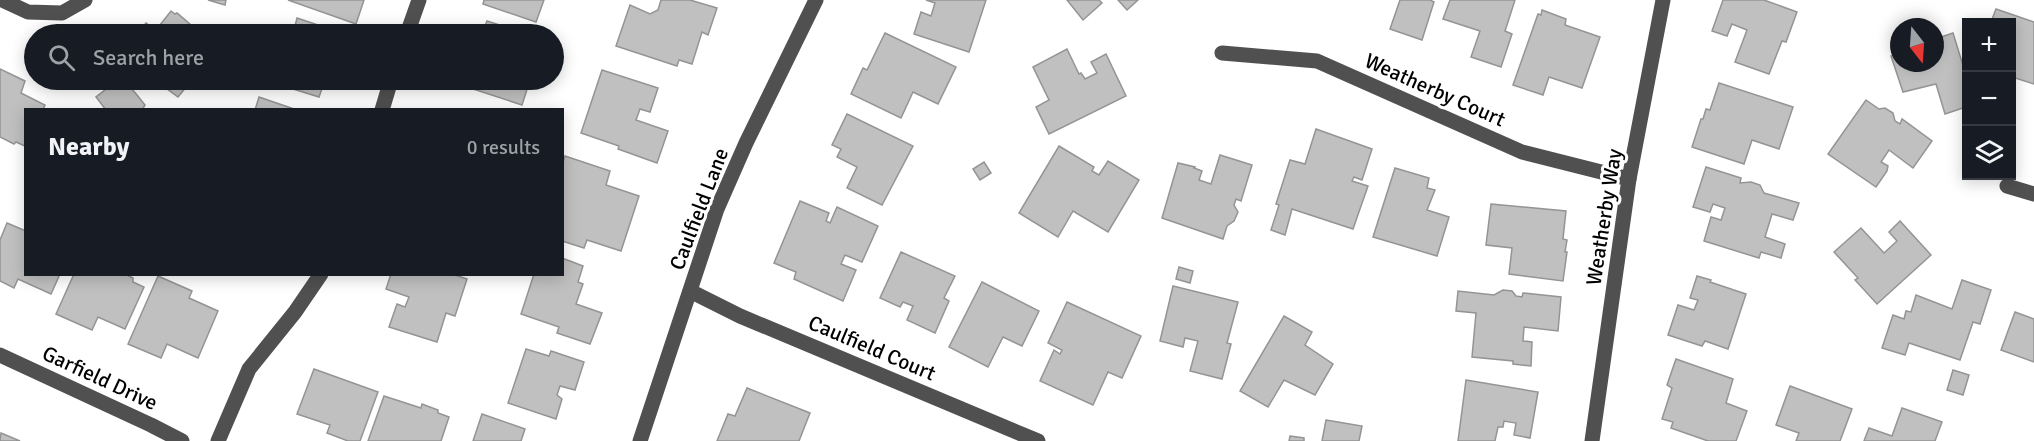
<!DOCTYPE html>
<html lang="en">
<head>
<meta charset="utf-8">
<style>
  body { margin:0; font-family:Signika,sans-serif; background:#20242c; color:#f1f3f6 }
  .controls { position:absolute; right:18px; top:18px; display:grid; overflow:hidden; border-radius:0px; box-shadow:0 3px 15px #0003 }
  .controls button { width:54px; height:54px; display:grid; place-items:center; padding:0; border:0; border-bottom:2px solid #363941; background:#171b24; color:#f1f3f6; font:30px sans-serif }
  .compass { position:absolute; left:1890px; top:18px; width:54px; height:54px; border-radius:50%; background:#171b24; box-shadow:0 3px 15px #0003; rotate:163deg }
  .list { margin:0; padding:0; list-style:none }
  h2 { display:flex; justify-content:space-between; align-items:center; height:78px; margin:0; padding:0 24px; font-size:26px }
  h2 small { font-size:20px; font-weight:400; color:#9ea1a6 }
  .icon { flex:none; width:33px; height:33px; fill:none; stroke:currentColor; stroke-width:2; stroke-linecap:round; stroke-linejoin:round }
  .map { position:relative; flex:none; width:2034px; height:441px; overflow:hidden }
  .search { position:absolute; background:#171b24; box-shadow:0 3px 15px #0003; left:24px; top:24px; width:540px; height:66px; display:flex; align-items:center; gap:15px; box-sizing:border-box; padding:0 21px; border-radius:33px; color:#9ea1a6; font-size:22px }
  .panel { position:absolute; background:#171b24; box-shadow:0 3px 15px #0003; left:24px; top:108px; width:540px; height:168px; border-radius:0px }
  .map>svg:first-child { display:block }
  .building { fill:#c0c0c0; stroke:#949494; stroke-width:1.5 }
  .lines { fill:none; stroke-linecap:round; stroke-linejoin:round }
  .minor { stroke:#505050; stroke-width:15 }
  .labels { text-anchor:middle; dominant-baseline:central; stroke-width:6; stroke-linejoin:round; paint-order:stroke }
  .street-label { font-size:21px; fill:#000; stroke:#fff }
</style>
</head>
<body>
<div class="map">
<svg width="2034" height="441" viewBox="0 0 2034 441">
  <rect width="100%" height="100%" fill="#fff"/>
  <g class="building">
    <polygon points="208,0 226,0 225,5"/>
    <polygon points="288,0 364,0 356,24"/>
    <polygon points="484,0 544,0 536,22 483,4"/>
    <polygon points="661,0 690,0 717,8 708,35 702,32 692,64 679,60 677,66 616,46 630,5 650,14 658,10"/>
    <polygon points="926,0 986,0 969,52 914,34 921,12 931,16 935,3"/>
    <polygon points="1067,0 1099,0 1102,3 1083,20"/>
    <polygon points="1118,0 1138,0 1127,10"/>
    <polygon points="1400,0 1430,0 1434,2 1422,40 1390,29"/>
    <polygon points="1450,0 1515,0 1505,31 1512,34 1501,67 1471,57 1480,31 1443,19"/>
    <polygon points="1723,0 1764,0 1797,12 1786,42 1782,41 1769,74 1735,62 1747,30 1732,24 1727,36 1712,31"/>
    <polygon points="1996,9 2034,22 2034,84 2012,77 2012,22 1991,22"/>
    <polygon points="1542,10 1566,19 1565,25 1600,37 1582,88 1549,77 1543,95 1513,85 1538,14 1541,15"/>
    <polygon points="171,11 175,14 177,13 191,25 189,30 195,34 137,34 146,23 156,30"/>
    <polygon points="297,18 339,32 346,34 293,34"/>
    <polygon points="487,21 512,29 510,34 482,34"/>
    <polygon points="885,33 956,67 938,104 913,92 901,118 851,94 863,68 867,70"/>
    <polygon points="1953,33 1966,75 1966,107 1945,114 1936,84 1903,92 1891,56 1899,53 1899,63 1935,63 1935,39"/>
    <polygon points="1067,49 1079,74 1081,73 1085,79 1097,73 1091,62 1106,54 1126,96 1049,134 1036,107 1049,100 1033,67"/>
    <polygon points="0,69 25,81 21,93 45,105 43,110 26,110 25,146 16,142 14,144 0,137"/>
    <polygon points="602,70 658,88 650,112 640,109 636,120 668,131 657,163 618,149 619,146 581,133"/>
    <polygon points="118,80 124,80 137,95 145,105 142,110 106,110 96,97"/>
    <polygon points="155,80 192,80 178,97"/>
    <polygon points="279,80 325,80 319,97 277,84"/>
    <polygon points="457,80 530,80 522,105 455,83"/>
    <polygon points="1719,83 1793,107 1779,149 1752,140 1744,164 1692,147 1701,119 1703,119 1706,109 1710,110"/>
    <polygon points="259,97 297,110 255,110"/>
    <polygon points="1866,100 1879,109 1885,108 1893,113 1895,121 1900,124 1902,119 1932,141 1913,168 1889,150 1881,162 1888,166 1887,171 1876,187 1828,154"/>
    <polygon points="847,114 913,146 882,205 847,188 857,167 837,157 841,149 832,145"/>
    <polygon points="1316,129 1372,149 1362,180 1354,177 1352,181 1368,186 1353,229 1292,209 1285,235 1271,230 1279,205 1276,204 1290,160 1305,164"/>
    <polygon points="1059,146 1094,167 1092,171 1099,175 1108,161 1139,180 1108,232 1073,211 1058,237 1019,213"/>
    <polygon points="1220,155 1252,165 1241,201 1236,199 1234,205 1238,212 1234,221 1227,226 1223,239 1162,218 1178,163 1195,167 1194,168 1202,171 1199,180 1211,184"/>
    <polygon points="565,156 610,171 606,185 639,196 621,251 587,240 584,248 562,241 562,165"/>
    <polygon points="984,162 991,173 980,180 973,169"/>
    <polygon points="1706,167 1741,178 1740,183 1751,182 1760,185 1764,193 1799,203 1793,220 1772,214 1765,237 1785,244 1781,258 1761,252 1759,258 1704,241 1711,217 1721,220 1725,208 1713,204 1710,212 1693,207"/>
    <polygon points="1395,168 1429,178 1427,188 1435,190 1427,210 1449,217 1437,256 1373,237"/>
    <polygon points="800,201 829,213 826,221 830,223 837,207 878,226 862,262 845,255 841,264 856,270 843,301 794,279 796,272 774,263"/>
    <polygon points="1491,204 1566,211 1563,239 1567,240 1565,252 1567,252 1563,281 1509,274 1512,248 1486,245"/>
    <polygon points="1900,221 1931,255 1877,304 1855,280 1858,278 1834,252 1861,228 1884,253 1897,241 1889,232"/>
    <polygon points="7,223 26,231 26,274 60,274 51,294 18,279 14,288 0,281 0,240"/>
    <polygon points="901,252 955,276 944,298 949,301 935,333 907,320 913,306 903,302 900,307 880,298"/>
    <polygon points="562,258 583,266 578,282 583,284 576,304 602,313 590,344 557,333 559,327 521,314 534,274 562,274"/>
    <polygon points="1179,267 1193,271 1190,283 1176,279"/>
    <polygon points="74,274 125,274 133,278 133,282 144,287 125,329 98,317 92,330 56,314"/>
    <polygon points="391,274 452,274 467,279 455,316 446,313 437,342 389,327 397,304 405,307 409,297 386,289"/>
    <polygon points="158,276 192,291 189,298 218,311 198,358 167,344 161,358 128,344"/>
    <polygon points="1697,276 1711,280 1710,282 1746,294 1728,349 1705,341 1702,346 1668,335 1678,305 1694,310 1698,300 1690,298"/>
    <polygon points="1962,280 1991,290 1980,324 1973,322 1960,360 1909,343 1905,355 1882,348 1893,315 1904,319 1906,311 1911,312 1916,295 1952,309"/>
    <polygon points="982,282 1039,311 1022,346 1003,337 988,367 949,347"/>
    <polygon points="1173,286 1238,302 1227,343 1231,344 1222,379 1190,371 1198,341 1185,338 1183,347 1160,341"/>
    <polygon points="1503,290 1512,291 1516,296 1522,297 1523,293 1561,297 1558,331 1524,327 1523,341 1532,342 1531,366 1513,364 1513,361 1472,357 1476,313 1456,311 1458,291 1494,295"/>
    <polygon points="1067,302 1141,336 1122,378 1108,372 1093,405 1040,381 1054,350 1060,354 1062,350 1048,343"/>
    <polygon points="2015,312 2034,319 2034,362 2001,350"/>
    <polygon points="1284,316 1312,332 1305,345 1333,364 1315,395 1284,380 1268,407 1240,391"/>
    <polygon points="526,349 549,356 551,351 584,362 575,390 560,386 557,395 562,399 556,419 508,403"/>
    <polygon points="1676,359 1733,379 1726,403 1747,411 1736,441 1708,441 1671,428 1673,422 1662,419 1672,388 1667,385"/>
    <polygon points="314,369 378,392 360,441 348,441 327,433 330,425 297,414"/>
    <polygon points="1953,370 1969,375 1963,395 1947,390"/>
    <polygon points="1466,380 1538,392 1530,438 1514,435 1516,423 1504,421 1503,427 1498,427 1495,441 1458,441"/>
    <polygon points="1790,386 1852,409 1840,441 1796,441 1799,433 1776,425"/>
    <polygon points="747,388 810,413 799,441 717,441 728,414 735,416"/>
    <polygon points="384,396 421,408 422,404 438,410 438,413 449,417 441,441 368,441"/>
    <polygon points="1902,408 1942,422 1935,441 1864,441 1869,428 1892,436"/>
    <polygon points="482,414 525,429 521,441 473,441"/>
    <polygon points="1326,420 1362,426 1359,441 1322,441"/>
    <polygon points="1,433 20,441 0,441"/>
    <polygon points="1290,436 1304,438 1304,441 1289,441"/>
  </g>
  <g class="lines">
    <g class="minor">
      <polyline points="2,0 28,12 62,13 85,0"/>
      <polyline points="407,34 419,0"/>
      <polyline points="1222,53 1317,61 1522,152 1629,179"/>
      <polyline points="382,110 391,80"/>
      <polyline points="2007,186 2034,194"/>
      <polyline points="690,291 740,316 1038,441"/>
      <polyline points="0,355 151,425 182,441"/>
      <polyline points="218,441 249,369 295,312 321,274"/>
      <polyline points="640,441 717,209 746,143 816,0"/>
      <polyline points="1592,441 1629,179 1663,0"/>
    </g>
  </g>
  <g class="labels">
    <g class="street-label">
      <text transform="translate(1435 90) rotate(24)">Weatherby Court</text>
      <text transform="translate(699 209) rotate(-69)">Caulfield Lane</text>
      <text transform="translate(1604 217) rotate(-81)">Weatherby Way</text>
      <text transform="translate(872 348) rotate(23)">Caulfield Court</text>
      <text transform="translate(100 378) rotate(25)">Garfield Drive</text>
    </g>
  </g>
</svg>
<div class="controls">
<button>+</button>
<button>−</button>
<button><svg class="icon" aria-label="layers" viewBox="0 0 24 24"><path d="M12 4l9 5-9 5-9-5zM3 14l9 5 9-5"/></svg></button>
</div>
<svg class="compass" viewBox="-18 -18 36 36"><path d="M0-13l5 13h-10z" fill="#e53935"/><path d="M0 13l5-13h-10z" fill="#9ea1a6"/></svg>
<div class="search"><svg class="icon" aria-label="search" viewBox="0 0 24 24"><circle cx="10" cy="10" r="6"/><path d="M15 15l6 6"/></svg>Search here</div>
<section class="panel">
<h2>Nearby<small>0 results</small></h2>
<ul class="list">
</ul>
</section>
</div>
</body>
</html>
